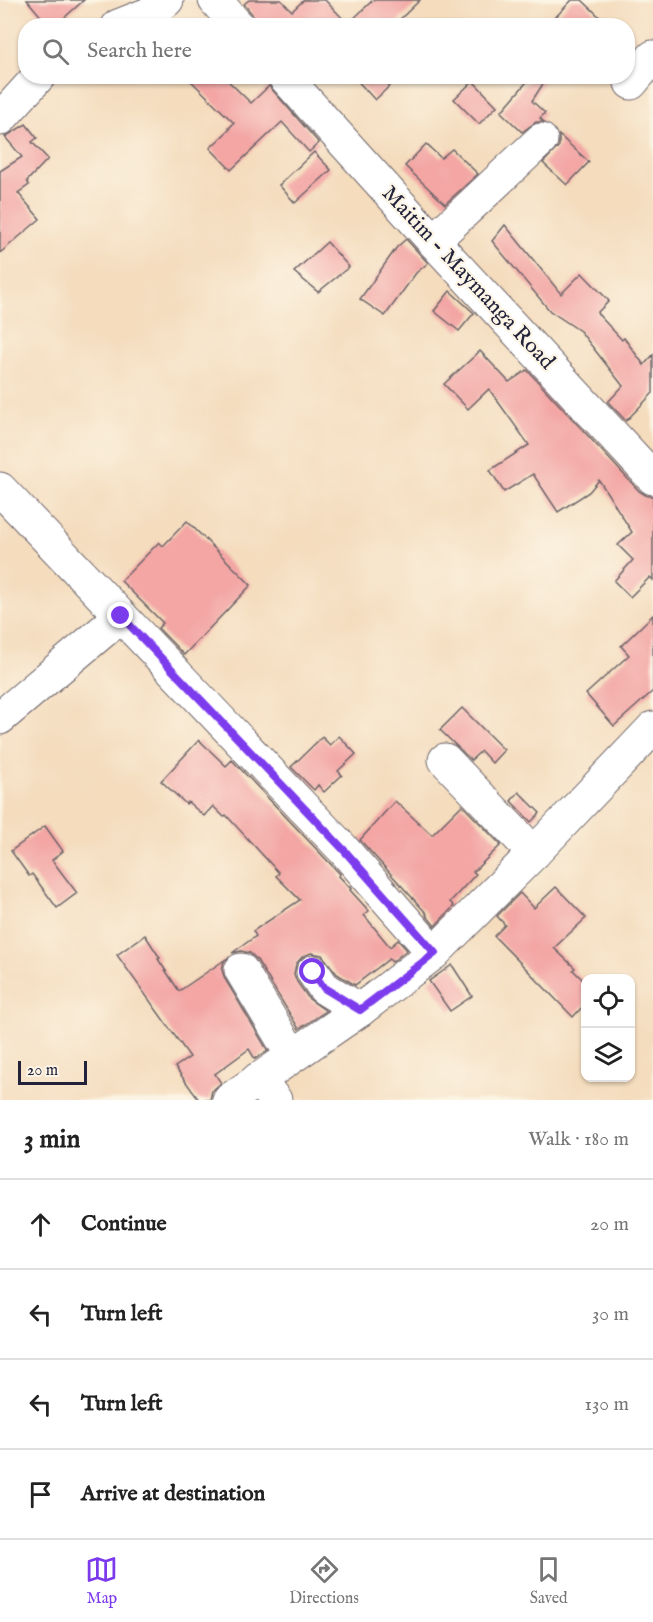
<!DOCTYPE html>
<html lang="en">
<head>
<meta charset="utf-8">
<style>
  body { margin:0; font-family:"IM FELL English",serif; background:#f6f6f6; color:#222 }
  .controls { position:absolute; right:18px; bottom:18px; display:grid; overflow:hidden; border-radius:12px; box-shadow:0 2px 4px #0004 }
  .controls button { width:54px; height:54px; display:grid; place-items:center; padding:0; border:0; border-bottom:2px solid #e0e0e0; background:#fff; color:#222; font:30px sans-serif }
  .scale { position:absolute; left:18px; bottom:15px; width:69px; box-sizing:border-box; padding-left:6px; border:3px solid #22223b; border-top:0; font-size:16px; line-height:21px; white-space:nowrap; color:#22223b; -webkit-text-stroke:4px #fcf5e5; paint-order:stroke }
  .stop { position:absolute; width:18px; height:18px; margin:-14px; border:4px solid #7c3aed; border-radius:50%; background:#fff }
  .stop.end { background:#7c3aed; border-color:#fff; box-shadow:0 2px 6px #0008 }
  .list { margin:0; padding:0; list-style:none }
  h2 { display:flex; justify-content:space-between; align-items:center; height:78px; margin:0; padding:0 24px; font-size:26px }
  h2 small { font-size:20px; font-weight:400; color:#767676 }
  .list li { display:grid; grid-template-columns:39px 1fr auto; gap:18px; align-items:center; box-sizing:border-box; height:90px; padding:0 24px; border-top:2px solid #e0e0e0 }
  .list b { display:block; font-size:22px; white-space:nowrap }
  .list em { font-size:20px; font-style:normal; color:#767676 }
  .icon { flex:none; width:33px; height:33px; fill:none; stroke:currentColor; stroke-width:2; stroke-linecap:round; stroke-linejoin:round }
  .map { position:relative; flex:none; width:653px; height:1100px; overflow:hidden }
  .search { position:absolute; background:#fff; box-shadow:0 2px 4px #0004; left:18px; right:18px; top:18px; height:66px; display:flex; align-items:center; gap:15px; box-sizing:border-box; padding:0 21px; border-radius:24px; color:#767676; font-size:22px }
  .sheet { height:438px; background:#fff }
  nav { display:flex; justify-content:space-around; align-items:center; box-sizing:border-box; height:84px; border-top:2px solid #e0e0e0; background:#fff; font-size:16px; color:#767676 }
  nav a { display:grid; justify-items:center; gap:3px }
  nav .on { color:#7c3aed }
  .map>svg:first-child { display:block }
  .building { fill:#f3a6a4 }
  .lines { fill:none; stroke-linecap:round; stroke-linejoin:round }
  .minor-casing { stroke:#6c6368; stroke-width:35 }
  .minor { stroke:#fff; stroke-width:33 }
  .route { stroke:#7c3aed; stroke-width:8 }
  .labels { text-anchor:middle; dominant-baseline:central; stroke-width:4.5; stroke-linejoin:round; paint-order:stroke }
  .street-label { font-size:22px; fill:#22223b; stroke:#fcf5e5 }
</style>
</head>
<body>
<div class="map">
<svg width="653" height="1100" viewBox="0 0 653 1100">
  <rect width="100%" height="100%" fill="#fcf5e5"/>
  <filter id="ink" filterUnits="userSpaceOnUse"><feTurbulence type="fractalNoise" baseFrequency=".0167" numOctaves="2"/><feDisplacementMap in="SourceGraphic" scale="12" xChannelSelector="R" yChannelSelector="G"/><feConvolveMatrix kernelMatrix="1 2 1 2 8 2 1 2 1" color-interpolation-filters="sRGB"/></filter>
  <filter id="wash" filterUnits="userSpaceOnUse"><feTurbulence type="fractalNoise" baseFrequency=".008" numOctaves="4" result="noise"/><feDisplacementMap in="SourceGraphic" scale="24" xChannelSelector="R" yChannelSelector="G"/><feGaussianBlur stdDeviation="1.35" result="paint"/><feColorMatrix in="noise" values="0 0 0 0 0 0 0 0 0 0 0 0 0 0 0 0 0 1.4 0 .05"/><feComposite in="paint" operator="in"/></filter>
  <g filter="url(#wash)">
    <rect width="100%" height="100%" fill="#f4dcbd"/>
    <g id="blocks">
      <g class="building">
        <polygon points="27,0 84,0 55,26 49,26"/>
        <polygon points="249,0 281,0 292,11 304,0 325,0 348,24 373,0 420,0 393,26 256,26 252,14 244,4"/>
        <polygon points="572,0 582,0 609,26 547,26"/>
        <polygon points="186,76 223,76 251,103 269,86 319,143 309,152 282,122 231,170 210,148 230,129 229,128 234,123"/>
        <polygon points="353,76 400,76 375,100"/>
        <polygon points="532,76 548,76 532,101 545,113 540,118 544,122 536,122 522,132 501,112"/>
        <polygon points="473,81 497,106 479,124 454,99"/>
        <polygon points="26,124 37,138 32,142 48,159 27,181 29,185 18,193 40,219 0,253 0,171 22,157 5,137"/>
        <polygon points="559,135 589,162 567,185 543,163 559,146"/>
        <polygon points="426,144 441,158 452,149 478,174 445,204 405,166"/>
        <polygon points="314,152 331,170 295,203 279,185"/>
        <polygon points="505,225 561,294 582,273 609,301 597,313 622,340 624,338 644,365 653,355 653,393 626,421 608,402 623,386 580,331 550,311 492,241"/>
        <polygon points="406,239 428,263 416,273 385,316 360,299 397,247"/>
        <polygon points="327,242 349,267 318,292 294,272"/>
        <polygon points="450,291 474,313 459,331 434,311"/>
        <polygon points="480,351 509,382 527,370 639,491 647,496 653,496 653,580 650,577 630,597 614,581 633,560 618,545 632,532 599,480 589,492 558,512 533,474 504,492 490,470 529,445 489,389 468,409 444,384"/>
        <polygon points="187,521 251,585 184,655 158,628 163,623 121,581 159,542 163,546"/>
        <polygon points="653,615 653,691 614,726 586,694 629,655 621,646"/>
        <polygon points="462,708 504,750 492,763 481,751 471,760 440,730"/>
        <polygon points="339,736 356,754 338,771 342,775 324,792 318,785 314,790 291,767 322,737 330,745"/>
        <polygon points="199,740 226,766 232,760 340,874 339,876 351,889 350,890 369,911 364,915 390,947 398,940 407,950 392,962 389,959 355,985 337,974 322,955 311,953 302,957 296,964 294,974 297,982 309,999 326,1011 299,1029 257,960 250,953 241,951 232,953 256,936 253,931 300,900 276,876 279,873 226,815 224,817 213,806 204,816 188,802 186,804 161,781"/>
        <polygon points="519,792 540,813 531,822 511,801"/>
        <polygon points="395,801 432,835 462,805 501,845 473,872 476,874 450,902 454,906 435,926 426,915 427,914 360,840"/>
        <polygon points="45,826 63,851 52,860 77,893 57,908 32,874 29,876 11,851"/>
        <polygon points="556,887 586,918 554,948 575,968 573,970 585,982 585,1004 573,1017 494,936 505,925 497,916 520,893 534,908"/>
        <polygon points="145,935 160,958 158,959 179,991 229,957 224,961 222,970 225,979 268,1051 255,1059 249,1049 215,1074 221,1083 212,1091 210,1100 199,1100 175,1067 190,1057 117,955"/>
        <polygon points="452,965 472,996 450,1011 429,981"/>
      </g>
    </g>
  </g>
  <g filter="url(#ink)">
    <use href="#blocks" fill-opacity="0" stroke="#6c6368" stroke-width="1.5"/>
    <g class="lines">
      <g class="minor-casing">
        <g id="minor">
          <polyline points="215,0 238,26"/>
          <polyline points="118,26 151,13 167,0"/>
          <polyline points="284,76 433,241 653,478"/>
          <polyline points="631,83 653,57"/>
          <polyline points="0,119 39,76"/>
          <polyline points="433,241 541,140"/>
          <polyline points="0,489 343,849 434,953"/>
          <polyline points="0,718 121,616"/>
          <polyline points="445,760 534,853"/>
          <polyline points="241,970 292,1055"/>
          <polyline points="313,972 324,988 360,1010"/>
          <polyline points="258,1079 275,1100"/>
          <polyline points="229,1100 360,1010 434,953 534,853 653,728"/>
        </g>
      </g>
      <use href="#minor" class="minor"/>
    </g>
  </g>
  <g class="lines" filter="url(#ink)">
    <polyline class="route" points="121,616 343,849 435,953 360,1010 324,988 313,972"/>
  </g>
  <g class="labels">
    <g class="street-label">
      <text transform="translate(468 278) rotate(47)">Maitim - Maymanga Road</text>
    </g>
  </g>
</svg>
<div class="controls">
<button><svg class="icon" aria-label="locate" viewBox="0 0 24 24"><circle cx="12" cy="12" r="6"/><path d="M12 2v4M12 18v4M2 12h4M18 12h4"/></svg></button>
<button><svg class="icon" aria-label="layers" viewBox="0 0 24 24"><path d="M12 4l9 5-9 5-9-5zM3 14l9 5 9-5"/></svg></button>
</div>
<div class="scale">20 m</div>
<div class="stop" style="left:313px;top:972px"></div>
<div class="stop end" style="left:121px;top:616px"></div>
<div class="search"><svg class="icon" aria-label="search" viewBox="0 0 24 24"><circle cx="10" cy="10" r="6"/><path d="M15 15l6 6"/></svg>Search here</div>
</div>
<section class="sheet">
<h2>3 min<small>Walk · 180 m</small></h2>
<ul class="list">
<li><svg class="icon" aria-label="ahead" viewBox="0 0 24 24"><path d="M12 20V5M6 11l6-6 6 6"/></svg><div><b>Continue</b></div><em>20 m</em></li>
<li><svg class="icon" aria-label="left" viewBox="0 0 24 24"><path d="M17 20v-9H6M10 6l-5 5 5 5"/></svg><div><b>Turn left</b></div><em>30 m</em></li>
<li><svg class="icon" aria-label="left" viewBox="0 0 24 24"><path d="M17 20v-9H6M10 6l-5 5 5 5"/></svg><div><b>Turn left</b></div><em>130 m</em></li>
<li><svg class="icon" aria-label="arrive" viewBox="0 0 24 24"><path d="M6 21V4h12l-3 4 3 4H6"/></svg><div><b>Arrive at destination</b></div></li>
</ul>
</section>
<nav>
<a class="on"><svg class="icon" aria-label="map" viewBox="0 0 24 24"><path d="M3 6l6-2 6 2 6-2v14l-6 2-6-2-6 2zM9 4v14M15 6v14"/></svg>Map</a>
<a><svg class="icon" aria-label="directions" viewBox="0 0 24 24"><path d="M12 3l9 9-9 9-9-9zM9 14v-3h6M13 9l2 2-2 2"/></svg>Directions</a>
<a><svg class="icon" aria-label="saved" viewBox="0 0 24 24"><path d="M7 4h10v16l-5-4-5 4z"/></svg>Saved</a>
</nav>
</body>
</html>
